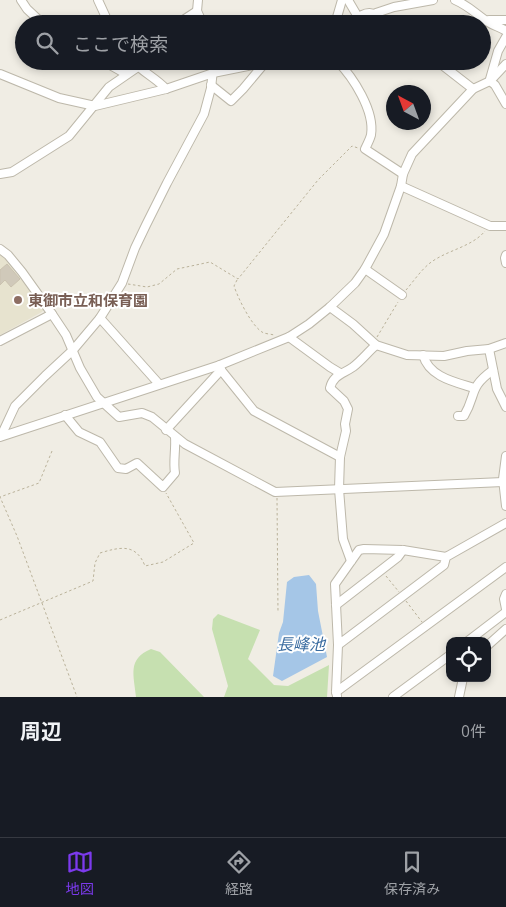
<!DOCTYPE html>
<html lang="ja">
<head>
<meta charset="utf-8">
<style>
  body { margin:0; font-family:Ubuntu,"Noto Sans JP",sans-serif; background:#242831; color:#f1f3f6 }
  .controls { position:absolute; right:15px; bottom:15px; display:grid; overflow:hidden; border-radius:10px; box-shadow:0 2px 8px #0003 }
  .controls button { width:45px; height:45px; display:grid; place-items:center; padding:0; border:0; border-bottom:1px solid #363941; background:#171b24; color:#f1f3f6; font:25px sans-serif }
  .compass { position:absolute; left:386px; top:85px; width:45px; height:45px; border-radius:50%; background:#171b24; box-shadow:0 2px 8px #0003; rotate:319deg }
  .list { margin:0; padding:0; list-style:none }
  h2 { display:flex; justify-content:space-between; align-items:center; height:65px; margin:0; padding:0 20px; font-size:21px }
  h2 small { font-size:16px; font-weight:400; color:#9ea1a6 }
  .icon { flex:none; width:28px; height:28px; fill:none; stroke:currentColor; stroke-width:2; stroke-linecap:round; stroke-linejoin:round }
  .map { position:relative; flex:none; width:506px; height:697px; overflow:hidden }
  .search { position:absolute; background:#171b24; box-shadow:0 2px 8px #0003; left:15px; right:15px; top:15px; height:55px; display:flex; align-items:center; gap:12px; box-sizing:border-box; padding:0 18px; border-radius:28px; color:#9ea1a6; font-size:19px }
  .sheet { height:140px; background:#171b24 }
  nav { display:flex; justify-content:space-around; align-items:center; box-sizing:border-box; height:70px; border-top:1px solid #363941; background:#171b24; font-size:14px; color:#9ea1a6 }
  nav a { display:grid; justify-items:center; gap:2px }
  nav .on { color:#7c3aed }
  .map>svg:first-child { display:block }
  .education { fill:#e7e3cf }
  .green { fill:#c6e0b0 }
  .water { fill:#a5c6e7 }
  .building { fill:#d0c9ba; stroke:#cac2af }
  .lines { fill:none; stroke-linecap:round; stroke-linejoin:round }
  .minor-casing { stroke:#bdb8aa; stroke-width:10 }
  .path { stroke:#bab29a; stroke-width:1; stroke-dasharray:2.5 2.5; stroke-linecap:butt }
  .minor { stroke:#fff; stroke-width:8 }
  .education-dot { fill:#8d6e63; stroke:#fff; stroke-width:2 }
  .labels { text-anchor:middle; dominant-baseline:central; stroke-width:4; stroke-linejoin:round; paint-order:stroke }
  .education-label { font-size:15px; font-weight:bold; fill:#785e54; stroke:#fff; text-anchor:start }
  .water-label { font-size:16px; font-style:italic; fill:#3a6ca0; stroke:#fff }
</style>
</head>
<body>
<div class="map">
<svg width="506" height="697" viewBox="0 0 506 697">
  <rect width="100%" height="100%" fill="#f0ede4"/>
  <polygon class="education" points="0,254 8,262 44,309 42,312 0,335"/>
  <g class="green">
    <polygon points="218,614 260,630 248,659 274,685 288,686 329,665 327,697 224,697 228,686 212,629 213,619"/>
    <path d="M151 649 160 652 204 697H136C134 675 127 659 151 649Z"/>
  </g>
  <polygon class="water" points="309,575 316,584 318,611 327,657 282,681 273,676 279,633 283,622 287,582 294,577"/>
  <polygon class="building" points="7,264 20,279 11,287 5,280 0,285 0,270"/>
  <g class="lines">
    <g class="minor-casing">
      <g id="minor">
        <polyline points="21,0 27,9 43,24"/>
        <polyline points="98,0 109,24"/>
        <polyline points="198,0 197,11 203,24"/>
        <polyline points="348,0 358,17"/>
        <path d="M455 0C469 6 476 14 488 22 494 26 500 27 506 31"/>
        <polyline points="376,13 394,7 433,0"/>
        <polyline points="489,20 506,20"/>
        <polyline points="177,24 197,11"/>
        <polyline points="335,24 342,0"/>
        <path d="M347 24C368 11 369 8 389 24"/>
        <polyline points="103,61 126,74"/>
        <path d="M133 61C142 72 156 78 166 89"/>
        <path d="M337 61C353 77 375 111 371 135 370 139 367 145 365 149L403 174"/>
        <polyline points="437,61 473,89"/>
        <polyline points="0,74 59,98 95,106 166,89 213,73 273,61"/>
        <polyline points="490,79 498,51 506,37"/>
        <polyline points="490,81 495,85 506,104"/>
        <polyline points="211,85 231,101 243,89 264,64"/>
        <polyline points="0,174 12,172 69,136 109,87 138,67 143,61"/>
        <polyline points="401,186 490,226 506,226"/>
        <polyline points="0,249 8,255 22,272 52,314 66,335 80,368 97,397 119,417 142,413 152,417 185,444 275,492 503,482"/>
        <polyline points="506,255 505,258 506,263"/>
        <polyline points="365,269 402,295"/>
        <polyline points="330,307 353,324 376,345 407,355 444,356 467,351 489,349 506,343"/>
        <polyline points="100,318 159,384"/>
        <polyline points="289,337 330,367 340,373"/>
        <polyline points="0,341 52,314"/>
        <polyline points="489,349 497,389 506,407"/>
        <path d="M423 355C429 377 455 382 474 388"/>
        <polyline points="220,365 221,370 254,411 340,457"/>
        <path d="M65 415 79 432 100 442 118 468 126 469 137 463 163 487 175 473C173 461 176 450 175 437"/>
        <path d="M458 416H464C477 394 468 388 493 370"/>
        <polyline points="166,430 221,370"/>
        <polyline points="1,436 15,406 45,376 73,350 100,318 122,283 135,248 146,225 167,183 204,114 211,88 214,61"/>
        <polyline points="0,437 220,365 289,337 309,324 330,307 355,283 365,269 384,234 401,186 403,174 412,154 473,89 490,81 506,64"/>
        <polyline points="506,456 503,479 506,506"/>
        <polyline points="446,557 444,565 338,645 335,584 359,550 364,549 403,550 446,557 506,523"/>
        <path d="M351 561 343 539 339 489 340 457 346 431 345 424 348 409 344 401 330 388C333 375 343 374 353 367 361 361 368 352 376 345"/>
        <polyline points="506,594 504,599 506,609"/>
        <polyline points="336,605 398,557 403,550"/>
        <polyline points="468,641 506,612"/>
        <polyline points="487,646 506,629"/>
        <polyline points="336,692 506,567"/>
        <polyline points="337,696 336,692 338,645"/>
        <polyline points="393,697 450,655"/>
        <polyline points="459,697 463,678"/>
      </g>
    </g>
    <g class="path">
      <path d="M237 280 234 286C238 298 251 325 262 332 265 334 271 334 274 335"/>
      <polyline points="128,284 147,287 159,284 177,269 210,262 238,279 318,180 352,146 358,148"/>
      <path d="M406 290C413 282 421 270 430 263 447 250 472 247 485 231"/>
      <polyline points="377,337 398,302"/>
      <polyline points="52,451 39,483 0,497 17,536 77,697"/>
      <polyline points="277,498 278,613"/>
      <polyline points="386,576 399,592"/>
      <polyline points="406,601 422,622"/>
      <path d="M0 620 93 581 95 563 100 553C120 547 136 543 145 566L163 562 194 543 166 493"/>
    </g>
    <use href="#minor" class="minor"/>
  </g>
  <circle class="education-dot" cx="18" cy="300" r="5"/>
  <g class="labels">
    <g class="education-label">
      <text x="28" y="300">東御市立和保育園</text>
    </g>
    <g class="water-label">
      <text x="301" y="644">長峰池</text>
    </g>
  </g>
</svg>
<div class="controls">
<button><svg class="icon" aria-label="locate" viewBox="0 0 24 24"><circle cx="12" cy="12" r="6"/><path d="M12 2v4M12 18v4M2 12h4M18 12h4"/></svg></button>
</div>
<svg class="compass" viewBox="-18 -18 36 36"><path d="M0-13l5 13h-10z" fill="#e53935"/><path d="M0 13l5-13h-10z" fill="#9ea1a6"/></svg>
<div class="search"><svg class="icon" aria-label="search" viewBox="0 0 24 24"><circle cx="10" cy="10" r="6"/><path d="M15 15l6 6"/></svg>ここで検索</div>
</div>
<section class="sheet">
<h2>周辺<small>0件</small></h2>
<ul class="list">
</ul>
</section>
<nav>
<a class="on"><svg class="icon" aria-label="map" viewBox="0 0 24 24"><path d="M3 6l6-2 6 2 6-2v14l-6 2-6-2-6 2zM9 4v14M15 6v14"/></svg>地図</a>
<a><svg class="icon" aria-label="directions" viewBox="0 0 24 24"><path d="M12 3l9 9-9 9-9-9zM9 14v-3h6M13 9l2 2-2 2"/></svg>経路</a>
<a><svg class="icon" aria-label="saved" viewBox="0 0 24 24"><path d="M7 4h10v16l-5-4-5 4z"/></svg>保存済み</a>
</nav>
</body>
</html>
